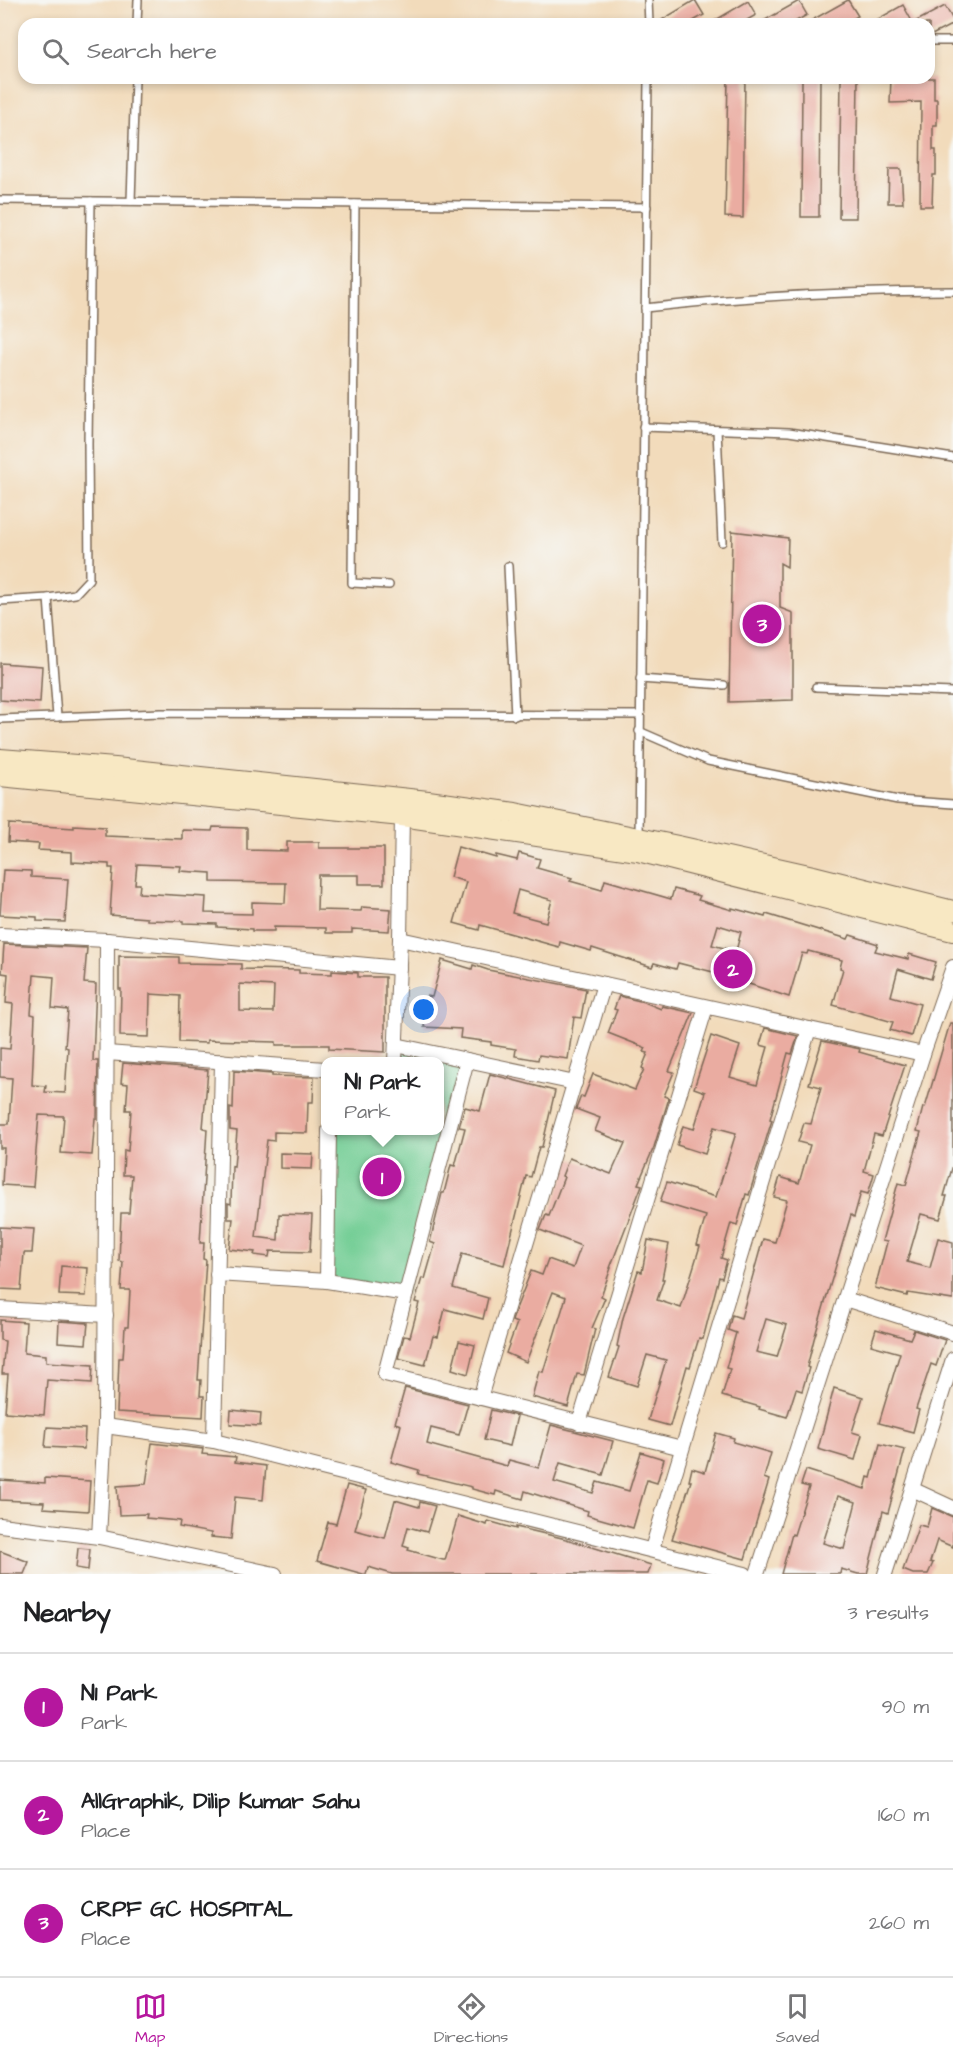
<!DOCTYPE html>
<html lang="en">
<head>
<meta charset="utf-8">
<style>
  body { margin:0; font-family:"Architects Daughter",sans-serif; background:#f2f2f2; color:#202124 }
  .you { position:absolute; left:424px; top:1010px; width:21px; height:21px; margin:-15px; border:4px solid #fff; border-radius:50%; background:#1a73e8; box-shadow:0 0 0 9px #1a73e833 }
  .badge { display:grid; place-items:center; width:39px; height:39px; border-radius:50%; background:#b5179e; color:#fff; font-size:20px; font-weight:700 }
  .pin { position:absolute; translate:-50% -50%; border:3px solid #fff; box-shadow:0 2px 6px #0006 }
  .popup { position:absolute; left:321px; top:1057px; width:123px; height:78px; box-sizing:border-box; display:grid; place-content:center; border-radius:12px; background:#fff; filter:drop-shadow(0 2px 4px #0005); font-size:20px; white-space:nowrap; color:#757577 }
  .popup b { font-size:22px; color:#202124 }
  .popup::after { content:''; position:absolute; left:50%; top:100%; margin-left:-12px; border:12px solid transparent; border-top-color:#fff }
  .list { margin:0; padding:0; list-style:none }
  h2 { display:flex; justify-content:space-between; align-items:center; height:78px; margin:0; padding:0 24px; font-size:26px }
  h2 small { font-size:20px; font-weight:400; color:#757577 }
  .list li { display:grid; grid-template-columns:39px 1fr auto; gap:18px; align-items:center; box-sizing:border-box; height:108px; padding:0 24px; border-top:2px solid #e0e0e0 }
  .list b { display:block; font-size:22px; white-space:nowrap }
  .list p { margin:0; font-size:20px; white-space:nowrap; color:#757577 }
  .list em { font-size:20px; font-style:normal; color:#757577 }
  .icon { flex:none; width:33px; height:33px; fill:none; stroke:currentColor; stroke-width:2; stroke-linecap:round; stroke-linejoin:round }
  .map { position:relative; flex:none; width:953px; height:1574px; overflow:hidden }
  .search { position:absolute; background:#fff; box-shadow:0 3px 9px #0003; left:18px; right:18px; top:18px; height:66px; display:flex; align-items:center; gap:15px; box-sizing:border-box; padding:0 21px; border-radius:18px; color:#757577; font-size:22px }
  .sheet { height:402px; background:#fff }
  nav { display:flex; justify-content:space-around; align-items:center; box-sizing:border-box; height:84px; border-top:2px solid #e0e0e0; background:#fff; font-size:16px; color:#757577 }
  nav a { display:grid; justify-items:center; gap:3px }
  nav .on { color:#b5179e }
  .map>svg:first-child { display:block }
  .green { fill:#73ce95; stroke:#577c5a; stroke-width:1.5 }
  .building { fill:#eaaca1; fill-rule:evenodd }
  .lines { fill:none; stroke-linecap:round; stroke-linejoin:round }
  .lane-casing { stroke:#7b6855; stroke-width:10 }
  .street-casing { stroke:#7b6855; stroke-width:16 }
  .secondary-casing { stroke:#7b6855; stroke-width:22 }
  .lane { stroke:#fff; stroke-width:7 }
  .street { stroke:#fff; stroke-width:14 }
  .secondary { stroke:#f8e8c3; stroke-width:20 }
</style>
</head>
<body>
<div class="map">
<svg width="953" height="1574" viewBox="0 0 953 1574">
  <rect width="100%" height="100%" fill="#f6f6f2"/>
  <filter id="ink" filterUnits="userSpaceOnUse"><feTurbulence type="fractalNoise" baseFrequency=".0167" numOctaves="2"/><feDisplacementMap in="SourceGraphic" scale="12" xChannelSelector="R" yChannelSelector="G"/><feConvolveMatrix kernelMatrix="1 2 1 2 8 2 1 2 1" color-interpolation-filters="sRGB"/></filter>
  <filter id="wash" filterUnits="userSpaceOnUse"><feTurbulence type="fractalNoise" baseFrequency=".008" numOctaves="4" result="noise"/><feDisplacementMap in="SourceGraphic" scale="24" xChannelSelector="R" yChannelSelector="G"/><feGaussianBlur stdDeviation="1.35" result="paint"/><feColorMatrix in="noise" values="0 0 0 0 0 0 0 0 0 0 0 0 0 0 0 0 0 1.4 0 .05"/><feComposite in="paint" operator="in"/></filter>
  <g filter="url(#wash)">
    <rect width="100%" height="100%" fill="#f2dbbb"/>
    <polygon class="green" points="396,1045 467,1060 406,1294 327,1281 329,1131 439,1130 439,1062 395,1061"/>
    <g id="blocks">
      <g class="building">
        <polygon points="695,0 704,15 688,24 655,24"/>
        <polygon points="848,0 858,16 843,24 805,24"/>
        <polygon points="748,1 756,15 740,24 709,24"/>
        <polygon points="799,1 807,15 791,24 758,24"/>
        <polygon points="903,5 913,23 945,6 953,20 953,24 932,35 929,35 929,24 869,24"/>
        <polygon points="728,78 745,78 743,218 725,217"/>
        <polygon points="802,78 820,78 819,217 801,217"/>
        <polygon points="841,78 858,78 856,218 839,218"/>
        <polygon points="891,78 934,78 934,99 937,99 937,125 933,125 933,150 936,150 936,175 933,175 932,206 920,206 921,102 890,103"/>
        <polygon points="889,169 901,169 903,203 888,203"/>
        <polygon points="732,531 788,538 787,567 780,563 780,608 793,613 793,700 729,702"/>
        <polygon points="0,663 42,666 40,703 0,700"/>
        <path d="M9 824 74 828V825L105 827V836L182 839V830L212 831 213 827 247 828V850L287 851V842H319V848H384V884H359V875H318L317 910 361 911 362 907 391 909 389 931 352 929V933H326V928L274 927V931H252V929L217 927V924L183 923V921L147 920V918L110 915 113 868H109V864L72 862V852L38 850 39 844 8 842ZM137 864 181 866 180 871 211 873V882L286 883 285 903 252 902V914L205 913 206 897 139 893 140 884H135Z"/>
        <path d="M458 847 496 858V855L517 860 519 853 540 859 537 868 572 878 570 881 602 890 605 880 671 899 674 889 700 896 698 900 732 910V908L765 917 766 914 848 939 850 935 878 944 875 951 908 959 909 954 936 962 931 979 898 969 891 996 920 1004 911 1036 890 1030 893 1022 833 1005 843 969 840 968 842 960 808 951 807 954 802 953 789 997 743 982 742 985 715 978 717 973 678 963 676 969 654 963 652 967 592 948 591 951 560 942 559 947 480 925 479 930 454 923 466 882 450 877ZM518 890 552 900 546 922 512 913ZM718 925 741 932 736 951 712 945Z"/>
        <polygon points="3,870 31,871 31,877 68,879 65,922 37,921 37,917 0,915"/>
        <path d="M4 944 87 948 84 983 96 984 93 1061H98L97 1118H95L92 1155 61 1153 64 1116 39 1115 33 1187 2 1185 4 1148H0V1124H9L12 1078 0 1077V1048L10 1049 13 1004 6 1003 8 974 2 973ZM34 975 54 977 52 1008 68 1010 65 1047 68 1048 65 1093 45 1092 46 1086 32 1085 35 1015 31 1014Z"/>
        <path d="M119 956 179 957V963L241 964V969L299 970V973L332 974V971L358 973V977H385V1052L329 1049V1045H276V1042L207 1040V1043L179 1042 180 996 150 994 149 1037 120 1036 121 989H119ZM240 984 274 986 273 1012 240 1011Z"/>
        <polygon points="442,960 472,969 473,965 488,970 586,989 581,1018 574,1017 568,1059 539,1055 538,1060 515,1056 516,1049 491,1045 491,1042 460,1038 461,1029 424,1027 427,996 432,997"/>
        <polygon points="619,996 644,1002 661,1009 662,1006 693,1013 669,1071 674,1072 664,1096 669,1098 654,1147 638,1184 642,1185 610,1268 611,1268 601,1296 605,1298 592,1328 595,1329 584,1375 577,1374 568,1407 532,1397 539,1371 543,1372 566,1297 553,1292 526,1362 506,1353 517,1323 512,1321 516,1309 531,1271 542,1275 548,1259 573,1268 581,1246 540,1230 546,1215 549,1216 564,1177 562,1176 569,1158 611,1174 625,1143 595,1131 600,1118 576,1109 581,1096 584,1097 593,1074 635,1090 644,1069 642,1068 648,1053 644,1052 646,1048 608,1033 617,1010 614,1009"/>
        <polygon points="950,1023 953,1023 953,1165 944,1196 947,1196 940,1219 921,1214 907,1262 930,1268 938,1238 953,1242 953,1300 908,1293 907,1296 875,1288 887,1242 882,1241 898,1183 906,1185 921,1132 917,1131 923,1107 925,1108"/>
        <polygon points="765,1028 798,1036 792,1054 788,1053 770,1119 772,1120 749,1195 746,1194 737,1225 731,1223 721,1258 727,1260 722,1278 719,1277 703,1339 699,1338 690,1367 687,1366 670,1426 648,1420 666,1360 647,1355 637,1386 609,1377 619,1347 617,1346 623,1318 638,1271 642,1272 648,1240 669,1244 662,1279 664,1279 657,1300 681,1308 700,1246 697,1245 706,1216 660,1202 667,1182 716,1197 736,1133 714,1127 705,1154 677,1145 683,1126 694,1129 705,1092 694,1088 711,1036 740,1046 730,1077 757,1085 768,1047 760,1045"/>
        <path d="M822 1041 860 1049 859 1052 905 1065 882 1136 874 1134 864 1171 874 1174 868 1194 861 1192 854 1217 851 1215 814 1339 807 1367 809 1368 802 1391 796 1389 787 1417 759 1409 760 1407 722 1396 730 1369 726 1368 736 1333 728 1330 732 1315 741 1318 763 1239 775 1242 787 1200 774 1197 780 1177 799 1183 810 1145 798 1142 804 1123 811 1124 821 1087 809 1084ZM766 1319 787 1325 777 1357 756 1352Z"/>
        <polygon points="123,1063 208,1070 203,1128 207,1129 200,1243 204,1243 203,1259 206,1260 198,1380 201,1380 200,1396 204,1396 203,1417 117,1412 119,1358 123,1358 125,1327 128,1327 130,1290 121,1290 123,1262 119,1261 121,1213 129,1213 132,1175 123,1175 124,1150 128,1151 131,1110 126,1110 128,1084 121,1083"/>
        <polygon points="234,1071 272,1074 272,1076 314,1077 313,1102 308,1102 307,1133 274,1132 274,1141 267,1140 256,1237 278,1240 279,1214 312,1215 310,1252 270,1251 269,1257 254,1255 255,1252 229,1249 233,1219 228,1219 228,1203 231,1204 232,1166 234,1167 237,1131 230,1130 230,1108 233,1109"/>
        <polygon points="490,1074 555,1091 542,1147 539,1147 531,1177 526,1176 504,1265 462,1254 453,1288 488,1298 483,1319 445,1309 438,1337 433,1336 425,1365 398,1358 404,1336 410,1337 419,1303 415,1302 422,1278 425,1279 435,1244 430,1242 442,1193 444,1193 451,1165 455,1166 465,1128 459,1127 465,1107 480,1111"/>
        <polygon points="280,1153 313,1154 312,1169 280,1168"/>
        <polygon points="0,1227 34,1229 32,1253 24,1253 21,1290 0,1289"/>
        <polygon points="61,1266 88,1268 86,1296 59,1295"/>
        <polygon points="0,1320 26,1322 24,1353 46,1355 46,1362 93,1365 92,1383 47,1380 44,1415 5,1412 8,1374 2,1374 5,1341 0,1340"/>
        <polygon points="59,1321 88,1323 86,1344 58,1342"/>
        <polygon points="876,1329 910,1339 914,1330 945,1340 936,1366 931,1364 916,1409 919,1410 913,1432 879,1423 900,1353 871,1345"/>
        <polygon points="459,1341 475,1345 468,1374 452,1369"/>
        <polygon points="405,1388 468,1404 459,1435 431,1428 427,1444 507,1466 509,1460 539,1468 551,1425 613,1441 603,1475 560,1463 554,1482 593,1493 597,1482 629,1491 641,1452 664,1459 657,1483 647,1480 633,1528 587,1515 588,1511 525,1491 523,1499 496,1491 495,1495 472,1489 472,1487 418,1474 419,1470 391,1462 401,1425 395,1423"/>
        <polygon points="834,1388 863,1397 852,1432 862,1435 855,1460 818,1449"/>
        <polygon points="231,1410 261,1413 260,1426 230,1424"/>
        <polygon points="491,1410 517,1416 510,1446 484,1440"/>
        <polygon points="47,1427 85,1429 84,1449 45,1447"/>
        <polygon points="716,1433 734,1438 733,1442 771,1453 764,1478 769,1480 745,1559 672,1539 691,1481 689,1481 692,1468 705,1472"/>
        <polygon points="152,1443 203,1449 202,1454 236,1457 235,1462 266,1466 263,1500 235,1497 231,1539 211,1537 211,1533 179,1527 180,1521 146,1518 147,1514 119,1515 117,1486 146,1484"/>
        <path d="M880 1444 905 1450 888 1513 883 1511 867 1574H858L841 1569 840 1574H781L792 1534 794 1535 809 1487 801 1485 806 1470 865 1489 868 1477 871 1478ZM838 1496 856 1502 844 1549 823 1543Z"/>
        <polygon points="45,1478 90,1481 88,1511 43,1508 44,1502 0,1500 0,1480 45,1483"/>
        <polygon points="347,1485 366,1490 355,1530 385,1538 395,1500 419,1507 420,1502 435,1506 427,1532 408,1527 403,1546 409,1548 408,1550 443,1560 445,1560 458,1516 487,1525 488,1521 516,1529 516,1527 566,1539 651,1565 648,1574 392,1574 368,1567 366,1574 363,1574 317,1561 328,1522 336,1524"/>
        <polygon points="932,1508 953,1517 953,1547 937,1540 930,1562 933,1563 928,1574 913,1574 903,1570 919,1525 927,1527"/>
        <polygon points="78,1548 90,1549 88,1570 76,1568"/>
        <polygon points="0,1551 29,1562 24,1574 0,1574"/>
      </g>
    </g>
  </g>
  <g filter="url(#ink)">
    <use href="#blocks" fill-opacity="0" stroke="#7b6855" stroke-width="1.5"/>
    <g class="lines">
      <g class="lane-casing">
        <g id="lane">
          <polyline points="648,0 649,24"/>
          <polyline points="137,24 138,0"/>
          <polyline points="929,41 953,41"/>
          <polyline points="0,200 647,207"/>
          <polyline points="131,201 135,78"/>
          <polyline points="355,204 352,583 389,585"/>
          <path d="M645 308C747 296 850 291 953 291"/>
          <polyline points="643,427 789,432 953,458"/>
          <polyline points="717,430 722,542"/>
          <polyline points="508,566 515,716"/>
          <polyline points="48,598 57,717"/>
          <polyline points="0,601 48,598 75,594 89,579 88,444 91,201"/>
          <polyline points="640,679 724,685"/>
          <polyline points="816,687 953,692"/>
          <polyline points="0,719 161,713 640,715"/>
          <polyline points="639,731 708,761 898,800 953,804"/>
          <polyline points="639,835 648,78"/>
        </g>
      </g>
      <g class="street-casing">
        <g id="street">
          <polyline points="0,935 107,940 399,968"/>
          <polyline points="400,939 923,1054"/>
          <polyline points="396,1045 575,1083"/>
          <polyline points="107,1053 325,1069"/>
          <polyline points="467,1060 385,1374 682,1448"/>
          <polyline points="395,1062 400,939 402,816"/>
          <polyline points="217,1274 327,1281 406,1294"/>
          <polyline points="327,1281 329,1130"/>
          <polyline points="845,1299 953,1333"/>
          <polyline points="0,1309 106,1315"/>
          <polyline points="480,1398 604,984"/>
          <polyline points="579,1423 706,1007"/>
          <polyline points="105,1426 214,1441 745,1574"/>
          <polyline points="214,1441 222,1061"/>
          <polyline points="912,1489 953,1508"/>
          <polyline points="0,1525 99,1537 275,1574"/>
          <polyline points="99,1537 105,1426 107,940"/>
          <polyline points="652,1549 809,1029"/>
          <polyline points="757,1574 923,1054 953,967"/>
          <polyline points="885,1574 953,1359"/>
        </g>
      </g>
      <g class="secondary-casing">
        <g id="secondary">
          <polyline points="0,759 115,768 428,801 515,813 678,846 813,876 953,911"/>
          <polyline points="0,776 402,816 638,851 953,931"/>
        </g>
      </g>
      <use href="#lane" class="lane"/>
      <use href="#street" class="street"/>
      <use href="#secondary" class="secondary"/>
    </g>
  </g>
</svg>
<div class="you"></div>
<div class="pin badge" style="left:382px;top:1177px">1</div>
<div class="popup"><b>N1 Park</b>Park</div>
<div class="pin badge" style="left:733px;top:969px">2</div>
<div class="pin badge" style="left:762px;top:624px">3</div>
<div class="search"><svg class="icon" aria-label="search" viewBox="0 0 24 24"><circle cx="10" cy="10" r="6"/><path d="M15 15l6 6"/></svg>Search here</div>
</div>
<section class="sheet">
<h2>Nearby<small>3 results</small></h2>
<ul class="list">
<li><span class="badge">1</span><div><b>N1 Park</b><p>Park</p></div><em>90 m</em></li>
<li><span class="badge">2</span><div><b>AllGraphik, Dilip Kumar Sahu</b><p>Place</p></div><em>160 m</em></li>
<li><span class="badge">3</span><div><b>CRPF GC HOSPITAL</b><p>Place</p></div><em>260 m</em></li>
</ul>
</section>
<nav>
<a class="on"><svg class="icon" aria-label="map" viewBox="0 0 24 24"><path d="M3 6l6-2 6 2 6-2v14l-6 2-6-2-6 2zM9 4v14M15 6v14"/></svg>Map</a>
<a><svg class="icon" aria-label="directions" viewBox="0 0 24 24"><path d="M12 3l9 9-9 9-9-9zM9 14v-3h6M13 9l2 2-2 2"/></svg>Directions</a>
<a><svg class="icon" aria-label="saved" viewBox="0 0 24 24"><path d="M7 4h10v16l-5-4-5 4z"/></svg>Saved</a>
</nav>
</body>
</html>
